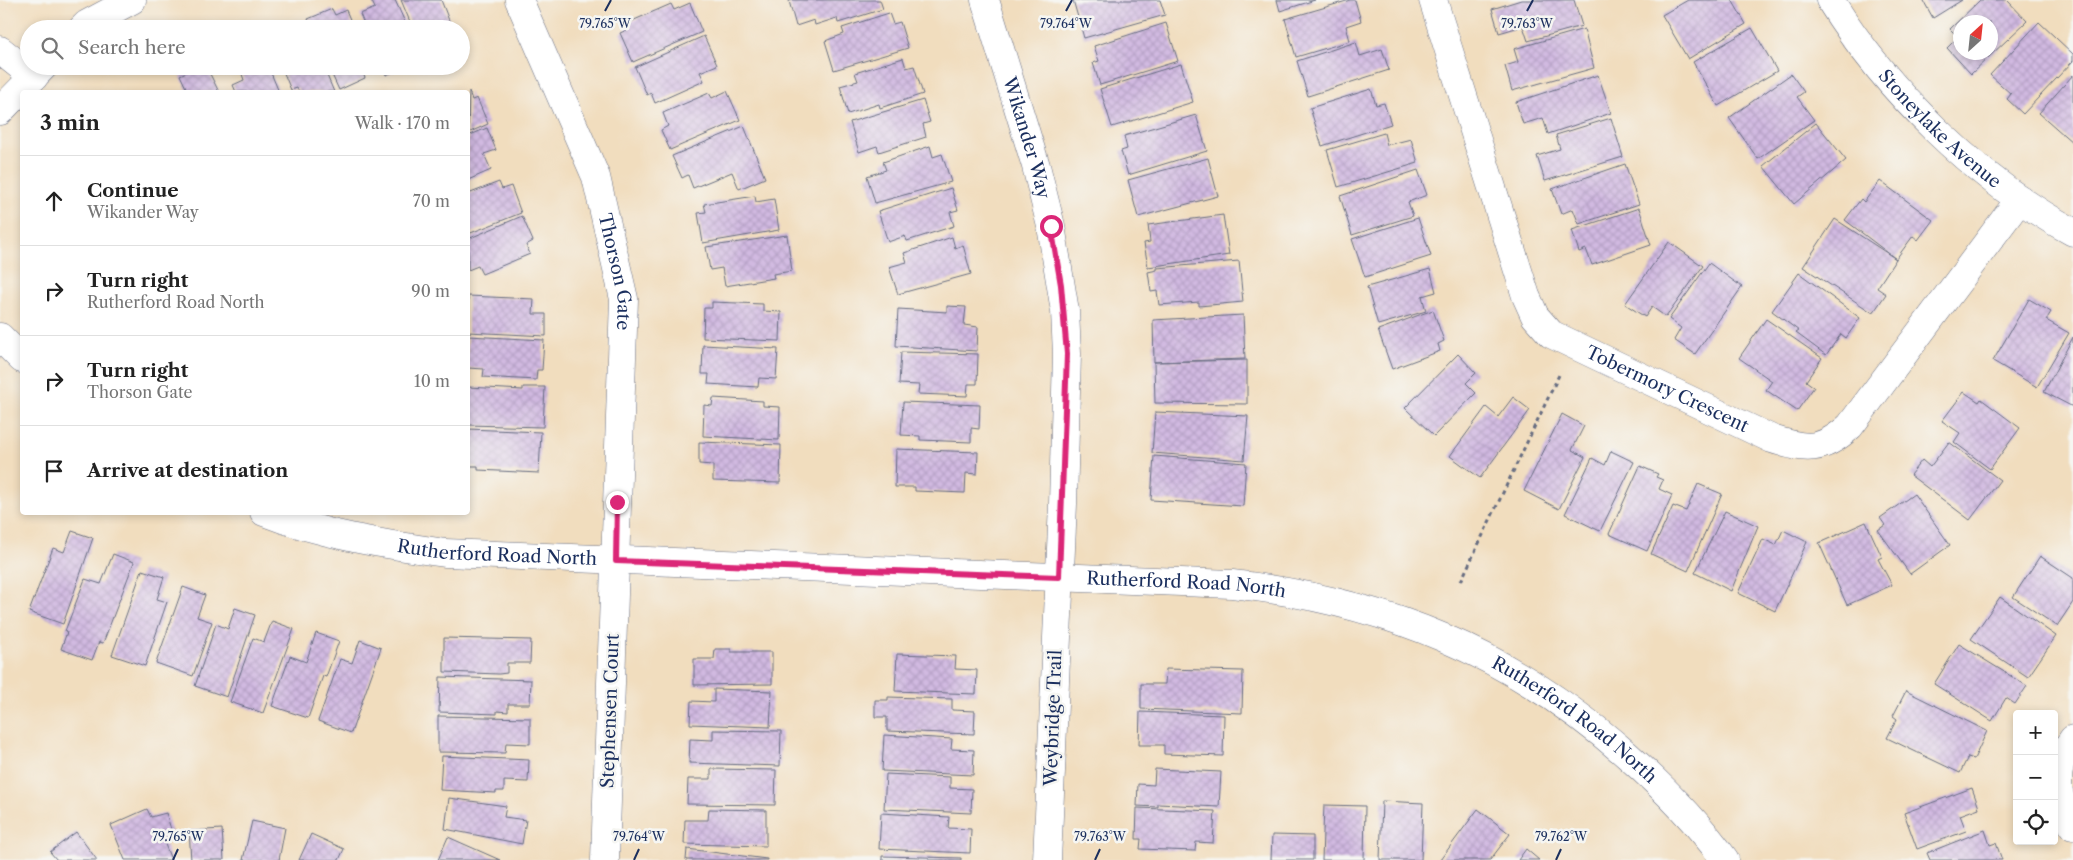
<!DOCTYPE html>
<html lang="en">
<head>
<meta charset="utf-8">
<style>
  body { margin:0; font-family:"Libre Caslon Text",serif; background:#f6f6f6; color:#222 }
  .controls { position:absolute; right:15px; bottom:15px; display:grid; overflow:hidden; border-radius:5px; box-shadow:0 2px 8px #0003 }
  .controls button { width:45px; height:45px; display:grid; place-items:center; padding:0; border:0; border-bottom:1px solid #e0e0e0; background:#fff; color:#222; font:25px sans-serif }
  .compass { position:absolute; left:1953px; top:15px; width:45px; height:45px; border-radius:50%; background:#fff; box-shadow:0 2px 8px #0003; rotate:27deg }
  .stop { position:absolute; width:15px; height:15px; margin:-11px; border:4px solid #db2777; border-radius:50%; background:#fff }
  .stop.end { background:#db2777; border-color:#fff; box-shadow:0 1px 5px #0008 }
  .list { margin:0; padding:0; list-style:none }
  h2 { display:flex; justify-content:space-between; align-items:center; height:65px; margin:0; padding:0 20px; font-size:21px }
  h2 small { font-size:16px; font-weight:400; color:#767676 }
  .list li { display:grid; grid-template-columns:32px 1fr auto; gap:15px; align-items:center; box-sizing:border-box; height:90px; padding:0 20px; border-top:1px solid #e0e0e0 }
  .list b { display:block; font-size:19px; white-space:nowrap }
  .list p { margin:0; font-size:16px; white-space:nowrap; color:#767676 }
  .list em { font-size:16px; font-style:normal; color:#767676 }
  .icon { flex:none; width:28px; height:28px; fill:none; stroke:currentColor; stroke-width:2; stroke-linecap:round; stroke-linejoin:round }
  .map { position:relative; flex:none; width:2073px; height:860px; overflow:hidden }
  .search { position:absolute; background:#fff; box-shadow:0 2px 8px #0003; left:20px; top:20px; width:450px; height:55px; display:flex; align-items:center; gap:12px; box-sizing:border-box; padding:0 18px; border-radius:28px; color:#767676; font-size:19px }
  .panel { position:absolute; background:#fff; box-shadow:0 2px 8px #0003; left:20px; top:90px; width:450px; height:425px; border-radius:5px }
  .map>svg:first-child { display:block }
  .building { fill:url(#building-cross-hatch); fill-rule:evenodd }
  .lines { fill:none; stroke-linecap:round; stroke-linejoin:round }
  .minor-casing { stroke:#666c80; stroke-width:29 }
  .path { stroke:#666c80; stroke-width:3; stroke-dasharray:4 4; stroke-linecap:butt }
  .minor { stroke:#fff; stroke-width:28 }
  .route { stroke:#db2777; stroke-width:6 }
  .ticks { fill:none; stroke:#1b2f5e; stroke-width:2 }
  .labels { text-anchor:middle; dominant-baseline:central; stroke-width:5; stroke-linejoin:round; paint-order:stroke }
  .street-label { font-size:18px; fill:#1b2f5e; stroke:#f6f6f2 }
  .ticks-label { font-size:12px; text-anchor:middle; fill:#1b2f5e; stroke:#f6f6f2; stroke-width:5; stroke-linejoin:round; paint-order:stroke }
</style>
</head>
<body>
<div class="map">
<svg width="2073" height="860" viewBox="0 0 2073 860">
  <defs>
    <pattern id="building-cross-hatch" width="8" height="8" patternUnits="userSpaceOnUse" patternTransform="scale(1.25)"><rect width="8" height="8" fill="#d1b9e1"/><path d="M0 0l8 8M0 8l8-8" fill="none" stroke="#b39fc3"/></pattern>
  </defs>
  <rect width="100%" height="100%" fill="#f6f6f2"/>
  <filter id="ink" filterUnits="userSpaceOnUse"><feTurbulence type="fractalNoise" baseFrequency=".02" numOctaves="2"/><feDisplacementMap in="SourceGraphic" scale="10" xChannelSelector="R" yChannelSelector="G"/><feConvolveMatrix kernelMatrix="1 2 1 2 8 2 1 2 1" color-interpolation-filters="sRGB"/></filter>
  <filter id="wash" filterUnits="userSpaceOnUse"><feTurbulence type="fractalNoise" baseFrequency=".0096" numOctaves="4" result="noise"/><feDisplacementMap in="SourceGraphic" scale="20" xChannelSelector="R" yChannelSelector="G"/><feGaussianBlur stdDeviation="1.12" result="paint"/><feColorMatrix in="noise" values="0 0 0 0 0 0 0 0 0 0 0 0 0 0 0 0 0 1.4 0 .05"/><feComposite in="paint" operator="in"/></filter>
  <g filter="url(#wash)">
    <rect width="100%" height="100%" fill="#f1ddbe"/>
    <g id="blocks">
      <g class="building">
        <polygon points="371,0 395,0 408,29 366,29 360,14 375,8"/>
        <polygon points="401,0 441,0 450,23 444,25 446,29 413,29"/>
        <polygon points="793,0 880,0 883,9 838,23 837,18 815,25 814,20 796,26 789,1"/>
        <polygon points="1073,0 1160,0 1165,15 1084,38"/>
        <polygon points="1277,0 1315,0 1280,11"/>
        <polygon points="1350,0 1355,0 1361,21 1346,26 1350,41 1296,57 1285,19"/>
        <polygon points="1521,0 1574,0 1582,26 1528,41 1523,26 1499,33 1492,9"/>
        <polygon points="1688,0 1732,0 1746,24 1688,59 1662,15"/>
        <polygon points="1923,0 1962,0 1933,18"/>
        <path d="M1980 0H2007L2027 21 1971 74 1947 48 1958 37 1950 29ZM1960 22H1990V52H1960Z"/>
        <polygon points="690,3 702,32 633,62 620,33 627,30 625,24 671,4 674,10"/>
        <polygon points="332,9 335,15 346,10 354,29 312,29 308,19"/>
        <polygon points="889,13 893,24 900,22 908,48 834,70 825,41 844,34 842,28"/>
        <polygon points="2039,22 2073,54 2073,61 2023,114 2007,99 2011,94 1990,75"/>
        <polygon points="300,23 302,29 285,29"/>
        <polygon points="1166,23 1178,61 1100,85 1093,63 1099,61 1094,46"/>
        <polygon points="1752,28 1777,71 1718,106 1693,62"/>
        <polygon points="1584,29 1594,68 1512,91 1505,66 1518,62 1514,49"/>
        <polygon points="704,36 717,65 700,72 704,81 655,103 651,93 647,95 635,67"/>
        <polygon points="1356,42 1360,56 1382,49 1389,70 1308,96 1297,61"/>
        <polygon points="903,58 906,68 914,66 923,94 880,108 879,104 848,114 840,86 858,81 855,73"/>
        <polygon points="1181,64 1193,102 1112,127 1100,89"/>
        <polygon points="199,66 206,66 219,92 188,92 180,75"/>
        <polygon points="239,66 268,66 279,92 236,92 233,85 244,80"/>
        <polygon points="281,66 323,66 334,92 299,92 297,88 291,90"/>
        <polygon points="328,66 360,66 365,78 339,90"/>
        <polygon points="383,66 408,66 386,75"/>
        <polygon points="1791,74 1804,92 1797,97 1814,120 1758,159 1729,118"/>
        <polygon points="1598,75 1611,113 1548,134 1543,118 1523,124 1516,102"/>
        <polygon points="2073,75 2073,143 2039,113"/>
        <polygon points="1371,89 1376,105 1384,103 1391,124 1322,146 1310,108"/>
        <polygon points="469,91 472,100 477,98 488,124 468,133"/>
        <polygon points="727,91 740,120 670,150 661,130 668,126 663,113 709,93 712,98"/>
        <polygon points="923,100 930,122 923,124 926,137 879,152 877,146 859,152 850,122"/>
        <polygon points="1196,115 1207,151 1128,175 1121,151 1127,149 1124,136"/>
        <polygon points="1611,118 1623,157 1545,181 1537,156 1560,149 1556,135"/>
        <polygon points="1816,123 1846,160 1794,204 1763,166"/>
        <polygon points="744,126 765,178 739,189 732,172 693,188 688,175 682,178 672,156"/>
        <polygon points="487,128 496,150 484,154 491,170 468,180 468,136"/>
        <polygon points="1384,133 1387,145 1411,139 1418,163 1338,187 1327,150"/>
        <polygon points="930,146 933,157 942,154 951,182 875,203 867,176 886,170 883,162"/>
        <polygon points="1208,158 1218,196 1138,217 1128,180"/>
        <polygon points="1625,164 1639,204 1579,224 1573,209 1561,214 1552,189"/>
        <polygon points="1418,170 1427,195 1408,202 1413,216 1352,235 1340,196"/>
        <polygon points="1880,181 1933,220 1918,240 1913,236 1896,259 1845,220 1861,199 1864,202"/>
        <polygon points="499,182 502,189 511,186 521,213 468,234 468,194"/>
        <polygon points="951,188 958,210 950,212 954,226 907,241 905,236 888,242 878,211"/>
        <polygon points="755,196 756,202 774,199 779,230 703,243 698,213 706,212 704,204"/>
        <polygon points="1639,208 1651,245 1592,265 1586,249 1579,252 1572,230"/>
        <polygon points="1223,215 1229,255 1148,267 1144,243 1150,242 1148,225"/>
        <polygon points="522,216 533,241 526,245 530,254 482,274 478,266 468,270 468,239"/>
        <polygon points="1418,218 1431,256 1365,277 1352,239"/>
        <polygon points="1835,219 1896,259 1877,288 1886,294 1873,313 1803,267"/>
        <polygon points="787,235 792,271 773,274 774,278 725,286 722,268 710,270 706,247"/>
        <polygon points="952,237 955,248 963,245 971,274 898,294 889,267 907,262 904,253"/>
        <polygon points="1669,242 1703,266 1666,317 1652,307 1645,317 1625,304"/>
        <polygon points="1239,261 1243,302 1199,306 1199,302 1159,305 1157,291 1151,292 1148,272 1157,270 1157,268"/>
        <polygon points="1709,263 1742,287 1695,354 1674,340 1681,328 1669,319"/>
        <polygon points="1430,269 1436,292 1422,296 1426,311 1378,325 1367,287"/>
        <polygon points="1799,273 1860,318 1846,338 1841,334 1826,355 1796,333 1799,331 1772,311"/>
        <polygon points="468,296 534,299 533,314 546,314 546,336 468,332"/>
        <polygon points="2029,299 2051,312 2046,320 2069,333 2037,387 1993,361"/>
        <polygon points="712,302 763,304 763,311 781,312 780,341 703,338 704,308 712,308"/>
        <polygon points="947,306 966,307 964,325 978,327 977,351 896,346 898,309 947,312"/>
        <polygon points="1433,310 1444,341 1438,344 1440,351 1392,369 1378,330"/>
        <polygon points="1243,315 1245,359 1154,362 1153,320"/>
        <polygon points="1766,319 1822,358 1806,381 1814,387 1797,411 1766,390 1772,381 1739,358"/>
        <polygon points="468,336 544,340 542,370 537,370 536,380 483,377 484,369 468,368"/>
        <polygon points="2073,337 2073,407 2044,392"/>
        <polygon points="703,345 778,349 776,379 759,378 758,387 708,384 709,374 702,374"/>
        <polygon points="901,352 978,354 977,384 968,384 967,396 918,394 919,385 899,384"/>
        <polygon points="1458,354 1476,373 1466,383 1476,393 1434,436 1405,408"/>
        <polygon points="1247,360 1247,404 1155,403 1154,362"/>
        <polygon points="468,387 523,390 523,387 545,387 543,427 468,425"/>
        <polygon points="1964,392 1979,402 1981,399 2020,428 1990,469 1954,442 1960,433 1942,421"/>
        <polygon points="1513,397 1530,410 1480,478 1450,456 1486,407 1498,417"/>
        <polygon points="713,398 763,401 763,406 780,407 779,440 703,436 704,405 712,406"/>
        <polygon points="903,402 980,405 979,429 971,428 971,442 920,440 920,436 901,435"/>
        <polygon points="1155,412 1248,416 1244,460 1152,453"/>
        <polygon points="1562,414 1584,426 1572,450 1585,457 1559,509 1524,491"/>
        <polygon points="468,429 541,432 539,473 478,470 478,466 468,466"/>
        <polygon points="699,442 781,445 780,483 713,481 713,465 699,464"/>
        <polygon points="1949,442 2000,480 1970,520 1910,475 1922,460 1930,467"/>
        <polygon points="896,449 978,452 977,474 966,473 965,493 915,491 915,487 895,487"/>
        <polygon points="1611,451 1634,462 1600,531 1565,514 1592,458 1605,465"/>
        <polygon points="1154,456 1246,463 1243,506 1151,500"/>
        <polygon points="1640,466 1658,474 1656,477 1663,480 1659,489 1672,495 1647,551 1609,534"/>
        <polygon points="1698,484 1722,494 1688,571 1651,554 1673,506 1686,511"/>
        <polygon points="1914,494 1950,545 1910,574 1878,530 1885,525 1880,518"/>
        <polygon points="1725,511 1758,526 1731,591 1695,573"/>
        <polygon points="1866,522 1882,557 1878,559 1892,585 1847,605 1819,543"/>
        <polygon points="1783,530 1807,542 1775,611 1738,593 1763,539 1776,545"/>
        <polygon points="72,531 93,538 63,624 29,612 53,548 64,552"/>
        <polygon points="113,554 134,562 103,643 99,642 92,660 61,649 67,632 65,631 85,579 101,584"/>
        <polygon points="2040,556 2073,578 2073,602 2057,626 2013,597"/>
        <polygon points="142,570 164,577 157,599 167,602 145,666 112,655"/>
        <polygon points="183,587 205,595 197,617 212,622 193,676 156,663"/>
        <polygon points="2000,597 2056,636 2028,677 1971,639"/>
        <polygon points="235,608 255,615 227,697 195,686 216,624 228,629"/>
        <polygon points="272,621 294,629 263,713 230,702 253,638 264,642"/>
        <polygon points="316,633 339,641 326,677 323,676 308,718 272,706 290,656 306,662"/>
        <polygon points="444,638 531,640 530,663 507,663 507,673 499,674 444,672"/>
        <polygon points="360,640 381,648 351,733 318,721 340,659 352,663"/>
        <polygon points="1959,644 2027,686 2015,704 2006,698 1992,721 1934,684"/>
        <polygon points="715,649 731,649 731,652 772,652 772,684 694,685 694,659 714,659"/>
        <polygon points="897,654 956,656 955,669 977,670 976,694 895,691"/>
        <polygon points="1166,669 1243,671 1242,713 1141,709 1141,684 1165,684"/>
        <polygon points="440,677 531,680 530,704 508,704 508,712 497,711 497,714 439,712"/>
        <polygon points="714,689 772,691 770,727 690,724 691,701 714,702"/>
        <polygon points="1906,691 1987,731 1974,759 1968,757 1960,773 1887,738 1897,719 1893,716"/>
        <polygon points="888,697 952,699 952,710 975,711 974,734 887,731 887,717 875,717 875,700 888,700"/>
        <polygon points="1140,712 1224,715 1223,756 1164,754 1164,745 1139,745"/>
        <polygon points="438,716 530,718 530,744 506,743 505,753 438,752"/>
        <polygon points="713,730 781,731 780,766 689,763 690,739 713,740"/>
        <polygon points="884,735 952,739 951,749 974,750 973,775 882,771"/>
        <polygon points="442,756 529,760 528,782 504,781 504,791 496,791 496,793 440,790"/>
        <polygon points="711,769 776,770 775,805 687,804 688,779 711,779"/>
        <polygon points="1155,769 1221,772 1219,807 1158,804 1158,807 1137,806 1138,784 1154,785"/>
        <polygon points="886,774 950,777 950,788 972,789 971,813 884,809"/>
        <polygon points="1972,788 1979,808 1960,815 1966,831 1917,849 1904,813"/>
        <polygon points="449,798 506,806 504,817 526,820 522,844 445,829"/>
        <polygon points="1382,801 1423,803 1421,860 1380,860"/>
        <polygon points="1324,805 1365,806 1364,860 1322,860"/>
        <polygon points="1137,808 1215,811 1213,843 1196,842 1195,851 1140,849 1141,839 1136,839"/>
        <polygon points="147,809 151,817 166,813 173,836 163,839 171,860 125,860 111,825"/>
        <polygon points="709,809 766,810 766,846 684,844 685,820 708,820"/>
        <polygon points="1478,809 1510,834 1490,860 1440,860"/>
        <polygon points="881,813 949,817 948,828 971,829 970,853 879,849"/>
        <polygon points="252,821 285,828 279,860 243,860"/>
        <polygon points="222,829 224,860 191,860 189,831"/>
        <polygon points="1985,830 1990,845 1996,843 2002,860 1930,860 1927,853"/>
        <polygon points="76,832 97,860 57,860 50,852"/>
        <polygon points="311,834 344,849 339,860 299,860"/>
        <polygon points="1272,835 1313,836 1313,860 1271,860"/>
        <polygon points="448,837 500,860 438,860"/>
        <polygon points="687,849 767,859 767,860 686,860"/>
        <polygon points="1526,849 1539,860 1518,860"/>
        <polygon points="882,856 961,858 961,860 882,860"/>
      </g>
    </g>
  </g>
  <g filter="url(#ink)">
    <use href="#blocks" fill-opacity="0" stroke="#666c80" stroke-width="1"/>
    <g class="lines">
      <g class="minor-casing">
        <g id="minor">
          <path id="s1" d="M519 0 596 177 624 299 605 860"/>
          <path id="s2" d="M985 0 1036 166 1051 226 1065 311 1067 354 1063 504 1047 860"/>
          <path id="s3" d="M1433 0 1526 296 1535 316 1551 334 1772 439C1806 450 1822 452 1850 426L2020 199"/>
          <path id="s4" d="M1830 0C1887 92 1978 181 2073 232"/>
          <polyline points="82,29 87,24 132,0"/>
          <polyline points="0,50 34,77"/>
          <polyline points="0,111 44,66"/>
          <polyline points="0,337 22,359"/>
          <path id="s5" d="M264 512C322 535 383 544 445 553L1232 584C1385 601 1511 653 1627 755 1663 787 1697 821 1725 860"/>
          <path d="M2073 739C2051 768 2055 796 2073 826"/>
        </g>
      </g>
      <polyline class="path" points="1461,581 1559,375"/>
      <use href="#minor" class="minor"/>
    </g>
  </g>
  <g class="lines" filter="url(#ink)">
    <polyline class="route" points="617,502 616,561 1059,577 1067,354 1061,285 1051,226"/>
  </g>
  <path class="ticks" d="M605 11 611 0M1066 11 1072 0M1527 11 1533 0M173 860 178 849M634 860 639 849M1095 860 1100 849M1556 860 1561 849"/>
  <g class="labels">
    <g class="street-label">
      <text stroke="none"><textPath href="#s4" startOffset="170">Stoneylake Avenue</textPath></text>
      <text stroke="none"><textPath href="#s2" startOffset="144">Wikander Way</textPath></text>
      <text stroke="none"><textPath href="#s1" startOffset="290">Thorson Gate</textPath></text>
      <text stroke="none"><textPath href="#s3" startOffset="485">Tobermory Crescent</textPath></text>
      <text stroke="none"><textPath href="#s5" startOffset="238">Rutherford Road North</textPath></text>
      <text stroke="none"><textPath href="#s5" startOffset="928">Rutherford Road North</textPath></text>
      <text transform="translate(610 711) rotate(-88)">Stephensen Court</text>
      <text transform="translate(1053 718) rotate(-88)">Weybridge Trail</text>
      <text stroke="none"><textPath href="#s5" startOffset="1348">Rutherford Road North</textPath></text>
    </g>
  </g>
  <g class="ticks-label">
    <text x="605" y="28">79.765°W</text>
    <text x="1066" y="28">79.764°W</text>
    <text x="1527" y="28">79.763°W</text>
    <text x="178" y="841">79.765°W</text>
    <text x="639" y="841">79.764°W</text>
    <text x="1100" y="841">79.763°W</text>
    <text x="1561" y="841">79.762°W</text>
  </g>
</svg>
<div class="controls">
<button>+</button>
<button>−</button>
<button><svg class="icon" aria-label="locate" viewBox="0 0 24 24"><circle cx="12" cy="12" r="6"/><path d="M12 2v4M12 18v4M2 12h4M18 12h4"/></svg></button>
</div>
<svg class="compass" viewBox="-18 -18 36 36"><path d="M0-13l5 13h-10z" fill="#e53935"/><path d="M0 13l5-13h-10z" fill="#767676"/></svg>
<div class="stop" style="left:1051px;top:226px"></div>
<div class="stop end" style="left:617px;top:502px"></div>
<div class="search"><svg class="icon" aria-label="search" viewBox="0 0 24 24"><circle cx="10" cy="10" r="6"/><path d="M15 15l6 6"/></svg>Search here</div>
<section class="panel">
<h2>3 min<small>Walk · 170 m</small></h2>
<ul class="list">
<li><svg class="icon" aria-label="ahead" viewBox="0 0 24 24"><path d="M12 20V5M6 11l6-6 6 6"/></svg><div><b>Continue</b><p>Wikander Way</p></div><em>70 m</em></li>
<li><svg class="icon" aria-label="right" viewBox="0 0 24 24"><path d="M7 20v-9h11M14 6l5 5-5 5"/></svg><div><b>Turn right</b><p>Rutherford Road North</p></div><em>90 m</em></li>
<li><svg class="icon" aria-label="right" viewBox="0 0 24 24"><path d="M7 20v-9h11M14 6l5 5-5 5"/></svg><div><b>Turn right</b><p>Thorson Gate</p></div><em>10 m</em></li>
<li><svg class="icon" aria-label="arrive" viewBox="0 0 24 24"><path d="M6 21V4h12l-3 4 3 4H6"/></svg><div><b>Arrive at destination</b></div></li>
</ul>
</section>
</div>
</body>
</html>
